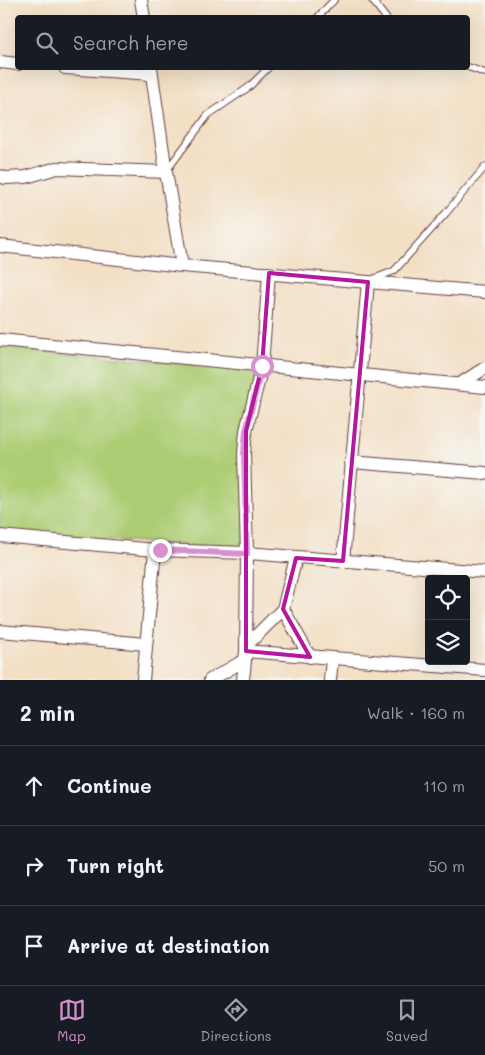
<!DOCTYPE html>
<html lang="en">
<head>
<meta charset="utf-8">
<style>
  body { margin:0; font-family:Mali,sans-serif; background:#242831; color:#f1f3f6 }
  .controls { position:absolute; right:15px; bottom:15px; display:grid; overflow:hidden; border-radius:5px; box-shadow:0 5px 20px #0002 }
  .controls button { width:45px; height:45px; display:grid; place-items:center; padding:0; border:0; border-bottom:1px solid #363941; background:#171b24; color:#f1f3f6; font:25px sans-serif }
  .stop { position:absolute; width:15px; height:15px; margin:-11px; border:4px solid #d690ce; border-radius:50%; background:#fff }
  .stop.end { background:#d690ce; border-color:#fff; box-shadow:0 1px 5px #0008 }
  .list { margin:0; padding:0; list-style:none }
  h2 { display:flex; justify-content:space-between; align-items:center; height:65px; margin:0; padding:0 20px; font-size:21px }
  h2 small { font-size:16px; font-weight:400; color:#9ea1a6 }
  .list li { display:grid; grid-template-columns:32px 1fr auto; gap:15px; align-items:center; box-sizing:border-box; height:80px; padding:0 20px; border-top:1px solid #363941 }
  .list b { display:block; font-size:19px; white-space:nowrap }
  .list em { font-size:16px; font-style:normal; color:#9ea1a6 }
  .icon { flex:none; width:28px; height:28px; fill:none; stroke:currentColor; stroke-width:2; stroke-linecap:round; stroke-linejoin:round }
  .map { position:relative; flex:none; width:485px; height:680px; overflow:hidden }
  .search { position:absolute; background:#171b24; box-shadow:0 5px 20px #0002; left:15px; right:15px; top:15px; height:55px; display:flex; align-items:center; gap:12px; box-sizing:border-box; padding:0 18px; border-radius:5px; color:#9ea1a6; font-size:19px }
  .sheet { height:305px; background:#171b24 }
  nav { display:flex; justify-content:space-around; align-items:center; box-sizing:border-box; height:70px; border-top:1px solid #363941; background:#171b24; font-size:14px; color:#9ea1a6 }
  nav a { display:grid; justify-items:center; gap:2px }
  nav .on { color:#d690ce }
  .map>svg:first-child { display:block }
  .green { fill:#adcd75; stroke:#7c7650 }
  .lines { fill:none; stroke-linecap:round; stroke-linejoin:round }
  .service-casing { stroke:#633c42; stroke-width:8 }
  .minor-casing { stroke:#633c42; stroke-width:14 }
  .service { stroke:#fff; stroke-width:6 }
  .minor { stroke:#fff; stroke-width:12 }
  .route { stroke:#d690ce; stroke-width:6 }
  .marked { fill:none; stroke:#b5179e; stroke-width:4; stroke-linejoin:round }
</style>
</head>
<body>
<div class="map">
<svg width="485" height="680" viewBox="0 0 485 680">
  <rect width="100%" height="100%" fill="#f6f6f2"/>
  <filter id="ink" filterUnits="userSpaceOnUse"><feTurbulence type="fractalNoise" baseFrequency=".02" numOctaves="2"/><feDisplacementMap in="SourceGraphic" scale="10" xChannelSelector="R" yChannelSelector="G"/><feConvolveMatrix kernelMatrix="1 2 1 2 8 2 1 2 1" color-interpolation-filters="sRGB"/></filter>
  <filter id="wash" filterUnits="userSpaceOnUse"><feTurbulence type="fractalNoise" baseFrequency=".0096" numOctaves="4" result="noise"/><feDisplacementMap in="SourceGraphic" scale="20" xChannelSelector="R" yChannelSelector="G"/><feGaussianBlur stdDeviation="1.12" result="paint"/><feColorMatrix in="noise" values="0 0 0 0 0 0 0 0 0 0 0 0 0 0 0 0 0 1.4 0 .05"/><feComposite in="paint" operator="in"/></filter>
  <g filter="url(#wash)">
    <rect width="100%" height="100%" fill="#f3dfc4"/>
    <polygon class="green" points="0,347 256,370 242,549 0,532"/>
  </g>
  <g filter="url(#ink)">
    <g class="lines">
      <g class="service-casing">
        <g id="service">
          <polyline points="372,0 386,18"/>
          <polyline points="317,18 334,0"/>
          <polyline points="468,67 485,73"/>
          <polyline points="167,170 208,115 249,87 268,68"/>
          <polyline points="373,279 394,271 446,213 485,167"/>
        </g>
      </g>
      <g class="minor-casing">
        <g id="minor">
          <polyline points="141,0 144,18"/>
          <polyline points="0,62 18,64"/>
          <polyline points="65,68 152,74"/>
          <polyline points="151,68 166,172 182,266"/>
          <polyline points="0,176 5,178 26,177 57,168 166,172"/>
          <polyline points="0,246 182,266 485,292"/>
          <path d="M0 340C162 356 324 370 485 387"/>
          <polyline points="460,384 485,368"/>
          <polyline points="351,462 485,473"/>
          <polyline points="0,536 155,550 247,553 485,572"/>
          <polyline points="343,561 368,282"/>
          <polyline points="283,609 310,657"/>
          <polyline points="0,631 146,644"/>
          <polyline points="246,646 283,609 296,558"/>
          <polyline points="246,651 485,670"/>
          <polyline points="143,680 155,550"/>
          <polyline points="210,680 245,660"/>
          <polyline points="243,680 246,651 247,553 244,454 246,431 262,366 269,273"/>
          <polyline points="330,680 332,659"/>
        </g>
      </g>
      <use href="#service" class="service"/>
      <use href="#minor" class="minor"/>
    </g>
  </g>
  <g class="lines" filter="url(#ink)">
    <polyline class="route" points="160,550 247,554 244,454 246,431 262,366"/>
  </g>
  <path class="marked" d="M269 273 368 282 343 561 296 558 283 609 310 657 246 651V431L262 366Z"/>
</svg>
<div class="controls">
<button><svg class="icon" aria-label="locate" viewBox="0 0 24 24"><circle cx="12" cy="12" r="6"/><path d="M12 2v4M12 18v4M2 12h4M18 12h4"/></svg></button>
<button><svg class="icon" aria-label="layers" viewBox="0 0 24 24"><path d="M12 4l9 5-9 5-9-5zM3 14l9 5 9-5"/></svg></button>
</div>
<div class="stop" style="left:262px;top:366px"></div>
<div class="stop end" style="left:160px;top:550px"></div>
<div class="search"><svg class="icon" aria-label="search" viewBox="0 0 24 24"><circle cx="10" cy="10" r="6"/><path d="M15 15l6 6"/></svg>Search here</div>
</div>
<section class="sheet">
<h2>2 min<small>Walk · 160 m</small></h2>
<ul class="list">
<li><svg class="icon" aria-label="ahead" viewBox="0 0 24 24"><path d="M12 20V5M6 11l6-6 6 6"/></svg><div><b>Continue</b></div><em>110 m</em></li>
<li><svg class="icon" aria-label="right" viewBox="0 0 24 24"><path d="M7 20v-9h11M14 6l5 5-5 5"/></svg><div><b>Turn right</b></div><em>50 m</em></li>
<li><svg class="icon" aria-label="arrive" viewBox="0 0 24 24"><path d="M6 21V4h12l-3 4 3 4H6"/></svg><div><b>Arrive at destination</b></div></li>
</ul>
</section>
<nav>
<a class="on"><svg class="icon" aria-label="map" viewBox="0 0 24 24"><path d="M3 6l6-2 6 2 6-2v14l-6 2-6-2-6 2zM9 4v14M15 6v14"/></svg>Map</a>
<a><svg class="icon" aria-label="directions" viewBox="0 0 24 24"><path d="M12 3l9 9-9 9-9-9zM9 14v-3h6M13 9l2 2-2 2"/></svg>Directions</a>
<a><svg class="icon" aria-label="saved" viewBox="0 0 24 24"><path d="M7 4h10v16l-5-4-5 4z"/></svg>Saved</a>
</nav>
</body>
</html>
